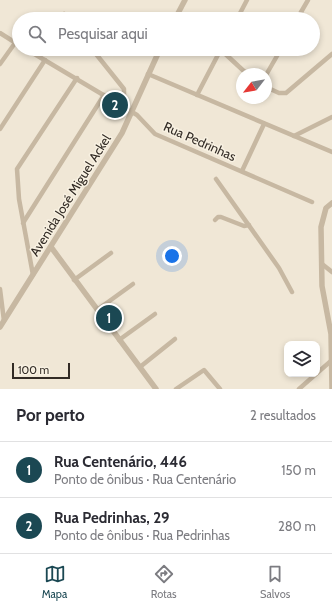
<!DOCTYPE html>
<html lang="pt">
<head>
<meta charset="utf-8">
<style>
  body { margin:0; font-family:Cabin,sans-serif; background:#f7f7f7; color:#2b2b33 }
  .controls { position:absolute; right:12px; bottom:12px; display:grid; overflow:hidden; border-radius:8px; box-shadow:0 2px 6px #0003 }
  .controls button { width:36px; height:36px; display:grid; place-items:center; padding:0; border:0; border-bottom:1px solid #e1e1e2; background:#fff; color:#2b2b33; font:20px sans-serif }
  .compass { position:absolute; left:236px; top:68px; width:36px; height:36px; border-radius:50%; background:#fff; box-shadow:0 2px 6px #0003; rotate:239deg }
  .scale { position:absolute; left:12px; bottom:10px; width:58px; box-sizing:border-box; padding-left:4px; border:2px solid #322b25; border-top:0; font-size:11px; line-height:14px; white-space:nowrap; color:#322b25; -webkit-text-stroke:3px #f8f1e2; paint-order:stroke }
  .you { position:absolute; left:172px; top:256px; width:14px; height:14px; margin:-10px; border:3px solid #fff; border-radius:50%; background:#1a73e8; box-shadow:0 0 0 6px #1a73e833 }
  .badge { display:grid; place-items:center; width:26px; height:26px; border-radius:50%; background:#1b4853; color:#fff; font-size:13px; font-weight:700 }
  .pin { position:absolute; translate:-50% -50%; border:2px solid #fff; box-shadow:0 1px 4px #0006 }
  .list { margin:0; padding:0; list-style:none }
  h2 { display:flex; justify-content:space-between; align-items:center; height:52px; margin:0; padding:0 16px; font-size:17px }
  h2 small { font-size:13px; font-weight:400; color:#7c7c81 }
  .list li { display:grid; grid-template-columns:26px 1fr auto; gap:12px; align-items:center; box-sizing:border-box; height:56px; padding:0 16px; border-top:1px solid #e1e1e2 }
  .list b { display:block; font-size:15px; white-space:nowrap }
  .list p { margin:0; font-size:13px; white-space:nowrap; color:#7c7c81 }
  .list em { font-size:13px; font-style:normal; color:#7c7c81 }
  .icon { flex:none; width:22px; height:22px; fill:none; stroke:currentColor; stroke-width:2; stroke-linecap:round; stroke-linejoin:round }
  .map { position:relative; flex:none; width:332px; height:389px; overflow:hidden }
  .search { position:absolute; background:#fff; box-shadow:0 2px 6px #0003; left:12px; right:12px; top:12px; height:44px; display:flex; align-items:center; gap:10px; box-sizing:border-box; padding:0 14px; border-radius:22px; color:#7c7c81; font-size:15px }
  .sheet { height:164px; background:#fff }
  nav { display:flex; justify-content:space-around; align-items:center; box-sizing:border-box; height:56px; border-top:1px solid #e1e1e2; background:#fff; font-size:11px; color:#7c7c81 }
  nav a { display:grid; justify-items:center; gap:2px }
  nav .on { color:#1b4853 }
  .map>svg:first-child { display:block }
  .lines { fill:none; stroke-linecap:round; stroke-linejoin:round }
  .minor { stroke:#c7b8a2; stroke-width:4.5 }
  .tertiary { stroke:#c7b8a2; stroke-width:5.5 }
  .labels { text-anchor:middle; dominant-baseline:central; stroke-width:3; stroke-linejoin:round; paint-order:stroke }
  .street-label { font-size:13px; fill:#322b25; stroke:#f8f1e2 }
</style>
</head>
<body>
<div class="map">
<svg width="332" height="389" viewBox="0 0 332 389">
  <rect width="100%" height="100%" fill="#f0e7d6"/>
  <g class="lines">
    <g class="minor">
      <polyline points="64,14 68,19"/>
      <polyline points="237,19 247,0"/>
      <polyline points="297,19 308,0"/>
      <polyline points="0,33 19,45"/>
      <polyline points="26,49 137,115 155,134 312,202"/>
      <polyline points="92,49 124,89 124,95 119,105"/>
      <polyline points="221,50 247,74"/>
      <polyline points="0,64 15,43"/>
      <polyline points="148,74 332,152"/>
      <polyline points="266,75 281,49"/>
      <polyline points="266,87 279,93 286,93 332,54"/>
      <polyline points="197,95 221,49"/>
      <polyline points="0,129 45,60"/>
      <polyline points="294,136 332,117"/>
      <polyline points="242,171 264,124"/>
      <polyline points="216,179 279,268 292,292"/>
      <polyline points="215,220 218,217 221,217 244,226 249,225"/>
      <polyline points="23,223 104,95"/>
      <polyline points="322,264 332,272"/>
      <polyline points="33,275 19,199 17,169 77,78"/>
      <polyline points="74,280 111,253"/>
      <polyline points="0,289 4,321"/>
      <polyline points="97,310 133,284"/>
      <polyline points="119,340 155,314"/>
      <polyline points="140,367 175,339"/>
      <polyline points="176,389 204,370 220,389"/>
      <polyline points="299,389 332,360"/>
    </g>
    <g class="tertiary">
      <polyline points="175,19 185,0"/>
      <polyline points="51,247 156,389"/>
      <polyline points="0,327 122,133 160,49"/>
      <polyline points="332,389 331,334 322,286 321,227 326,208 332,203"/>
    </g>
  </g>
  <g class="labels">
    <g class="street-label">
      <text transform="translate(200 141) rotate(24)">Rua Pedrinhas</text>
      <text transform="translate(70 195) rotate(-58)">Avenida José Miguel Ackel</text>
    </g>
  </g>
</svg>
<div class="controls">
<button><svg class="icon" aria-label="layers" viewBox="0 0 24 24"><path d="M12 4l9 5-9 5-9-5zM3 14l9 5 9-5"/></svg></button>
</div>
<svg class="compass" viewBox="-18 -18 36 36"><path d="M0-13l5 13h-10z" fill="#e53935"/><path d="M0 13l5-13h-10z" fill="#7c7c81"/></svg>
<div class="scale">100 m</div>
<div class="you"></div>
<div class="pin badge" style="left:109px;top:318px">1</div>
<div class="pin badge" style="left:115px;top:105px">2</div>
<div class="search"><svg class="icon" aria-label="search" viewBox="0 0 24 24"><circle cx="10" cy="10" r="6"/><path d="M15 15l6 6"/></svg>Pesquisar aqui</div>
</div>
<section class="sheet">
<h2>Por perto<small>2 resultados</small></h2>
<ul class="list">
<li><span class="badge">1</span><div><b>Rua Centenário, 446</b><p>Ponto de ônibus · Rua Centenário</p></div><em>150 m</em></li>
<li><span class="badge">2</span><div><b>Rua Pedrinhas, 29</b><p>Ponto de ônibus · Rua Pedrinhas</p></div><em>280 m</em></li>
</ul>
</section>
<nav>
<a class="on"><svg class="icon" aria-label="map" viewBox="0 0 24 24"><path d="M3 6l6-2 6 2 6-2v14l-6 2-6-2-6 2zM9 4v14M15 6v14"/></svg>Mapa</a>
<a><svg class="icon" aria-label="directions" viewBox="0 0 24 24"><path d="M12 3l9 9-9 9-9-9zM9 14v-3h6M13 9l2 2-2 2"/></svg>Rotas</a>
<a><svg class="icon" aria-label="saved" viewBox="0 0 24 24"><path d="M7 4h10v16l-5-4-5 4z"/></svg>Salvos</a>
</nav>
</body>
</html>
